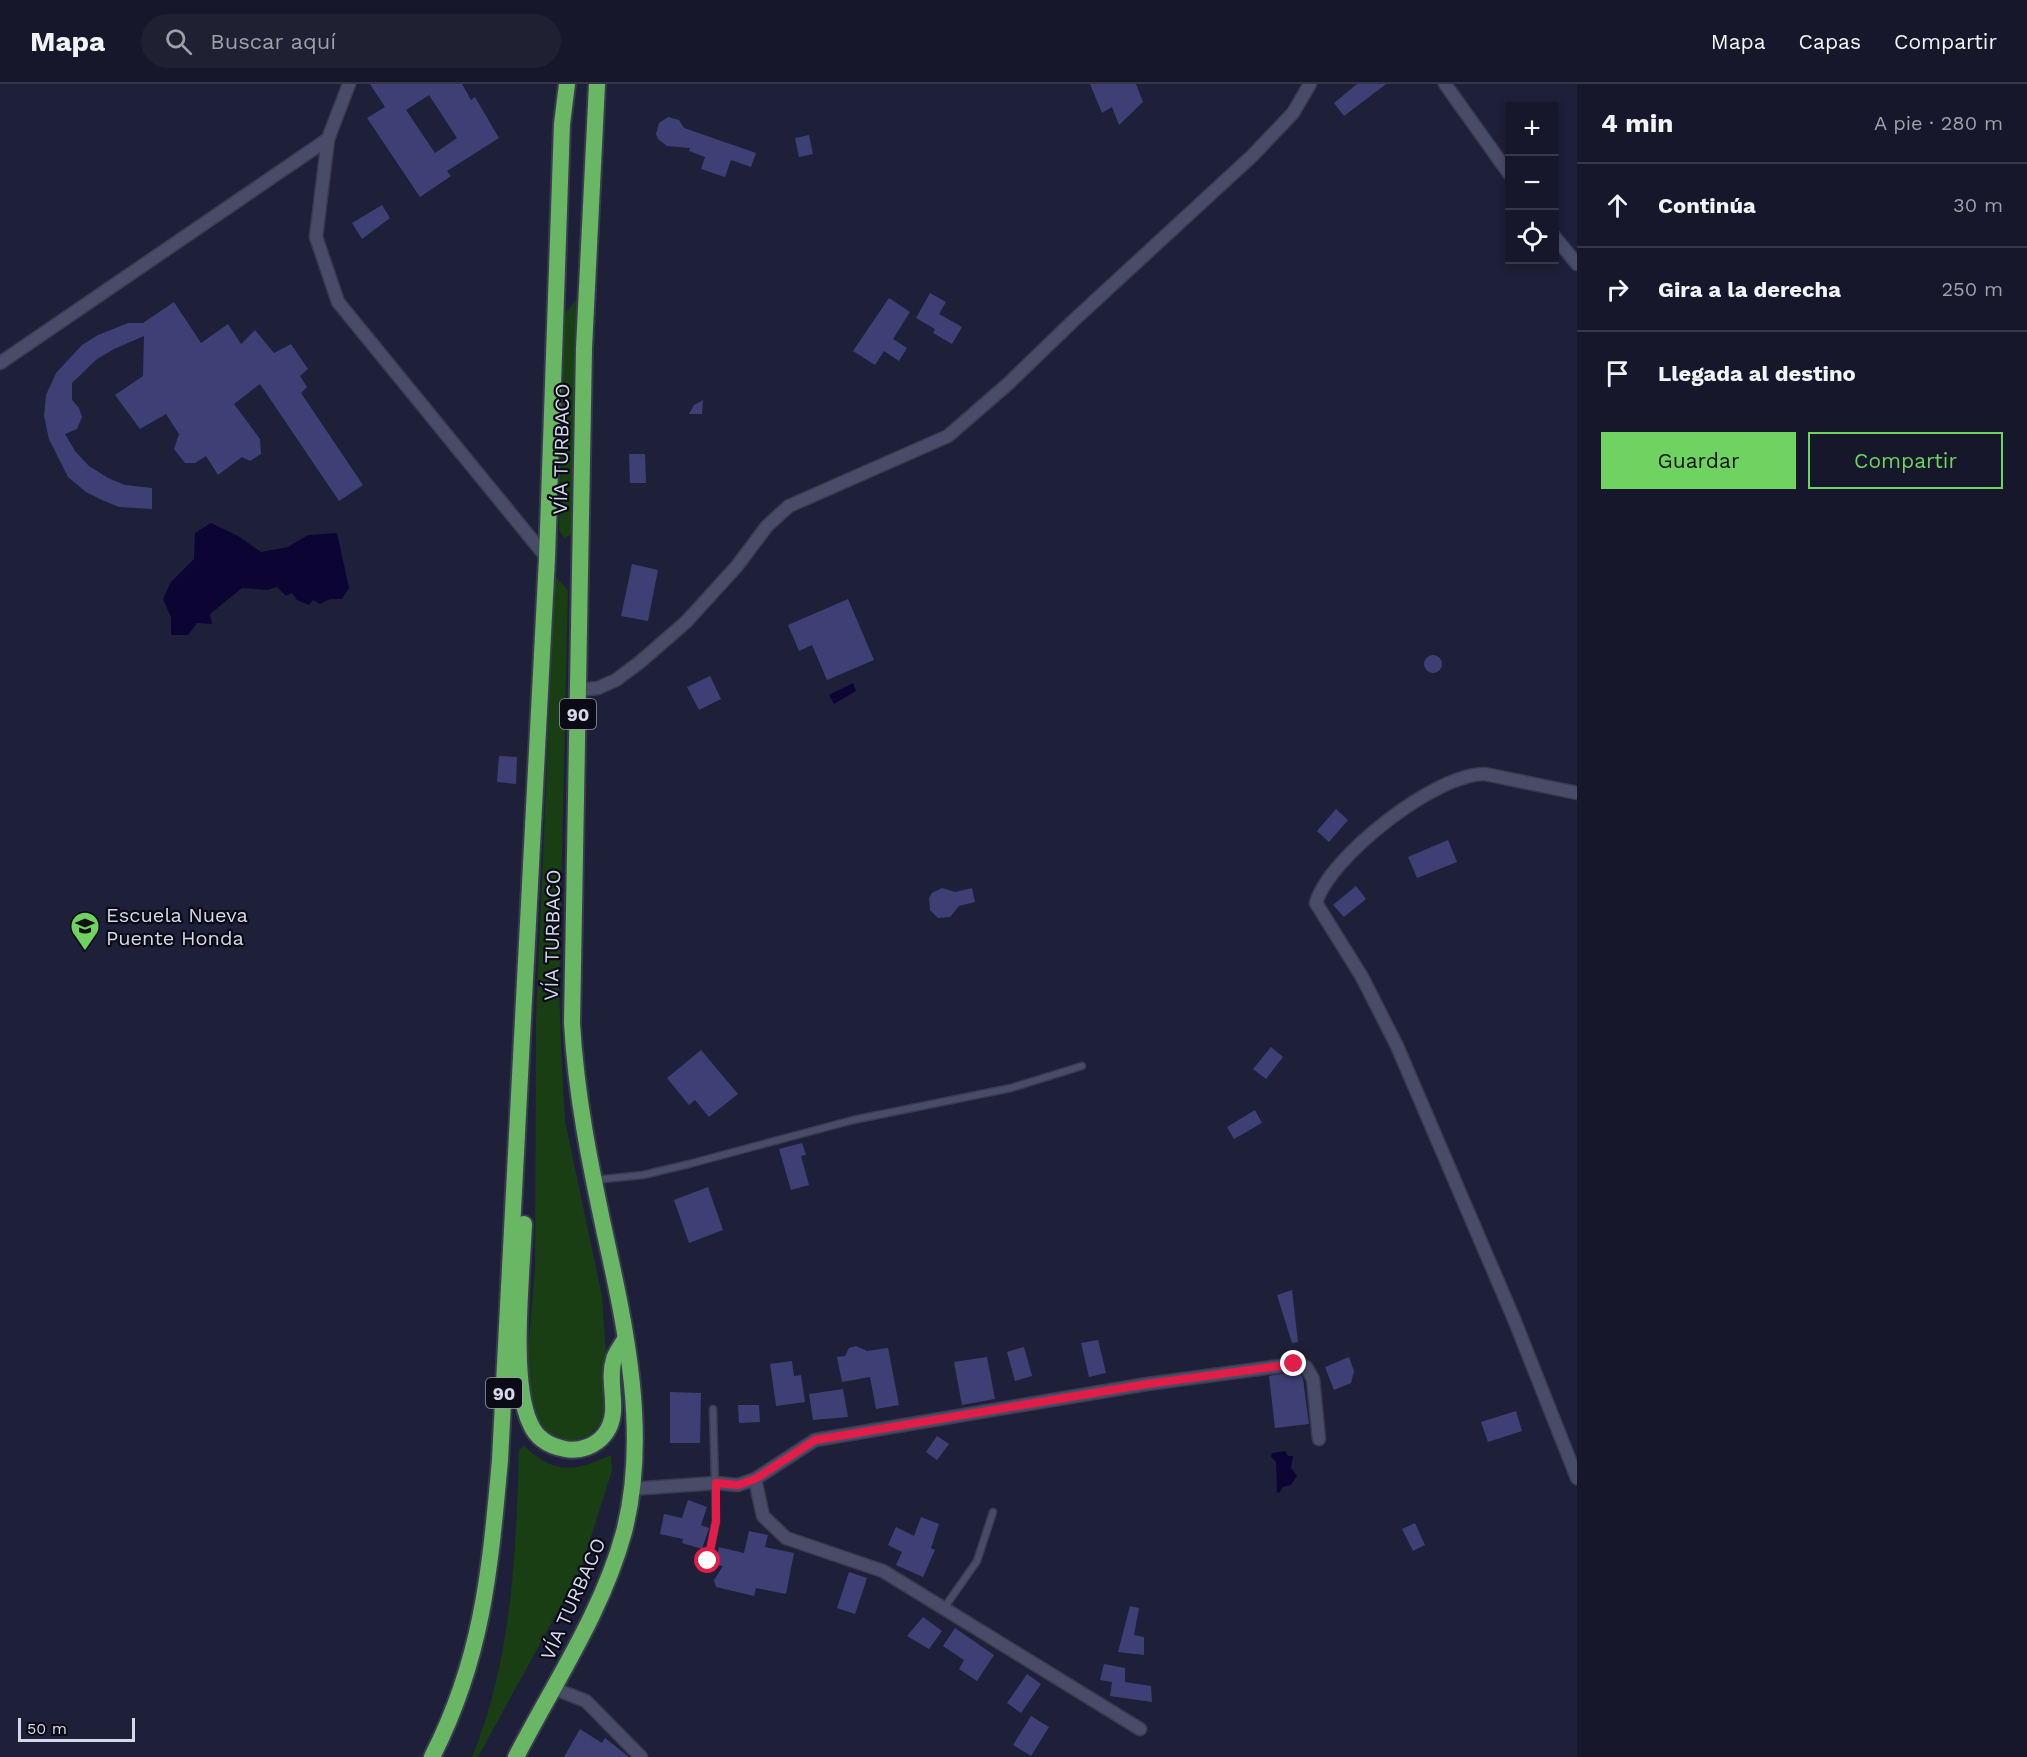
<!DOCTYPE html>
<html lang="es">
<head>
<meta charset="utf-8">
<style>
  body { margin:0; font-family:"Work Sans",sans-serif; background:#1f2032; color:#f1f3f6 }
  .controls { position:absolute; right:18px; top:18px; display:grid; overflow:hidden; border-radius:0px; box-shadow:0 3px 9px #0003 }
  .controls button { width:54px; height:54px; display:grid; place-items:center; padding:0; border:0; border-bottom:2px solid #353647; background:#16172a; color:#f1f3f6; font:30px sans-serif }
  .scale { position:absolute; left:18px; bottom:15px; width:117px; box-sizing:border-box; padding-left:6px; border:3px solid #d6d8e9; border-top:0; font-size:16px; line-height:21px; white-space:nowrap; color:#d6d8e9; -webkit-text-stroke:4px #0a0b16; paint-order:stroke }
  .stop { position:absolute; width:18px; height:18px; margin:-14px; border:4px solid #e11d48; border-radius:50%; background:#fff }
  .stop.end { background:#e11d48; border-color:#fff; box-shadow:0 2px 6px #0008 }
  .list { margin:0; padding:0; list-style:none }
  h2 { display:flex; justify-content:space-between; align-items:center; height:78px; margin:0; padding:0 24px; font-size:26px }
  h2 small { font-size:20px; font-weight:400; color:#9e9fa8 }
  .list li { display:grid; grid-template-columns:39px 1fr auto; gap:18px; align-items:center; box-sizing:border-box; height:84px; padding:0 24px; border-top:2px solid #353647 }
  .list b { display:block; font-size:22px; white-space:nowrap }
  .list em { font-size:20px; font-style:normal; color:#9e9fa8 }
  .actions { display:flex; gap:12px; padding:18px 24px }
  .actions a { flex:1; padding:14px 0; border:2px solid #6ed360; border-radius:0px; text-align:center; font-size:21px; color:#6ed360 }
  .actions .main { background:#6ed360; color:#111 }
  .icon { flex:none; width:33px; height:33px; fill:none; stroke:currentColor; stroke-width:2; stroke-linecap:round; stroke-linejoin:round }
  .map { position:relative; flex:none; width:1577px; height:1673px; overflow:hidden }
  header { display:flex; align-items:center; gap:36px; box-sizing:border-box; height:84px; padding:0 30px; background:#16172a; border-bottom:2px solid #353647 }
  header strong { font-size:28px }
  nav { display:flex; gap:33px; margin-inline-start:auto; font-size:21px }
  .search { width:420px; height:54px; background:#1f2032; display:flex; align-items:center; gap:15px; box-sizing:border-box; padding:0 21px; border-radius:33px; color:#9e9fa8; font-size:22px }
  main { display:flex }
  aside { flex:1; background:#16172a }
  .map>svg:first-child { display:block }
  .green { fill:#193e13 }
  .water { fill:#0c0534 }
  .building { fill:#3e4075; fill-rule:evenodd }
  .lines { fill:none; stroke-linecap:round; stroke-linejoin:round }
  .service-casing { stroke:#3a3a4f; stroke-width:9 }
  .minor-casing { stroke:#3a3a4f; stroke-width:15 }
  .trunk-casing { stroke:#3a3a4f; stroke-width:20 }
  .service { stroke:#494c68; stroke-width:6 }
  .minor { stroke:#494c68; stroke-width:12 }
  .trunk { stroke:#69b665; stroke-width:16 }
  .route { stroke:#e11d48; stroke-width:8 }
  .labels { text-anchor:middle; dominant-baseline:central; stroke-width:4.5; stroke-linejoin:round; paint-order:stroke }
  .shield { fill:#0a0b16; stroke:#999aaa; stroke-width:1.5 }
  .shield-label { font-size:18px; font-weight:bold; fill:#d6d8e9 }
  .street-label { font-size:20px; fill:#d6d8e9; stroke:#0a0b16 }
  .poi-label { font-size:20px; fill:#d6d8e9; stroke:#0a0b16; text-anchor:start }
</style>
</head>
<body>
<header>
<strong>Mapa</strong>
<div class="search"><svg class="icon" aria-label="search" viewBox="0 0 24 24"><circle cx="10" cy="10" r="6"/><path d="M15 15l6 6"/></svg>Buscar aquí</div>
<nav><a>Mapa</a><a>Capas</a><a>Compartir</a></nav>
</header>
<main>
<div class="map">
<svg width="1577" height="1673" viewBox="0 0 1577 1673">
  <rect width="100%" height="100%" fill="#1e1f38"/>
  <g class="green">
    <polygon points="576,216 572,450 564,454 559,446 564,231"/>
    <polygon points="555,492 568,506 559,908 562,981 565,1037 602,1212 609,1313 605,1335 589,1351 573,1357 556,1355 539,1339 530,1313 527,1280 535,1182 536,936"/>
    <path d="M524 1362C556 1391 573 1388 611 1371L612 1387 580 1487 478 1673H472C512 1576 516 1470 519 1366Z"/>
  </g>
  <g class="water">
    <polygon points="211,439 238,452 261,468 288,463 308,451 337,449 349,504 342,515 330,515 320,520 313,516 309,521 297,516 292,509 286,512 277,503 268,506 242,504 210,530 212,540 197,539 188,551 171,551 171,533 163,515 171,498 194,475 195,449"/>
    <polygon points="853,599 856,607 834,620 829,611"/>
    <polygon points="1285,1367 1288,1372 1293,1372 1291,1384 1297,1392 1291,1401 1283,1403 1280,1408 1277,1409 1276,1378 1271,1373 1272,1369"/>
  </g>
  <g class="building">
    <path d="M370 0H462L471 16 475 13 499 54 447 87 451 92 420 113 367 34 385 23ZM429 11 457 54 435 69 406 26Z"/>
    <polygon points="1090,0 1136,0 1143,18 1119,41 1112,23 1102,29"/>
    <polygon points="1357,0 1386,0 1344,32 1334,19"/>
    <polygon points="668,33 679,36 684,44 756,69 751,83 731,76 725,93 701,85 705,73 689,67 690,64 667,62 658,55 656,50 659,39"/>
    <polygon points="809,51 813,70 799,73 795,54"/>
    <polygon points="382,121 390,134 362,155 352,139"/>
    <polygon points="930,209 946,218 939,230 962,243 952,260 933,249 935,245 916,234"/>
    <polygon points="889,214 910,228 893,255 907,264 899,277 884,267 875,281 853,267"/>
    <polygon points="174,218 201,259 228,240 241,260 255,246 274,269 291,260 308,285 300,292 307,303 301,309 363,401 339,417 260,300 234,320 260,355 261,370 250,377 242,373 218,391 206,372 195,379 185,379 174,365 179,350 166,330 140,345 115,311 143,292 144,252 114,265 97,275 72,299 72,316 79,324 82,333 77,345 65,350 75,367 89,382 108,394 125,401 152,404 152,425 119,423 102,416 86,408 68,393 49,355 44,332 46,311 56,289 82,261 98,251 128,239 143,239"/>
    <polygon points="703,316 702,330 689,330 694,321"/>
    <polygon points="629,370 645,370 646,399 630,399"/>
    <polygon points="632,480 658,486 648,537 621,532"/>
    <polygon points="848,515 874,576 827,596 812,561 799,567 788,541"/>
    <circle cx="1433" cy="580" r="9"/>
    <polygon points="710,592 721,615 699,626 687,603"/>
    <polygon points="499,672 517,673 516,700 497,698"/>
    <polygon points="1336,725 1348,736 1329,758 1317,747"/>
    <polygon points="1448,756 1457,778 1417,794 1408,773"/>
    <polygon points="1356,802 1366,815 1344,833 1333,821"/>
    <polygon points="942,804 955,808 972,804 975,818 959,822 950,833 938,834 930,826 929,814 932,809"/>
    <polygon points="1271,963 1283,973 1266,995 1253,985"/>
    <polygon points="701,966 738,1010 709,1033 695,1016 689,1021 667,994"/>
    <polygon points="1255,1026 1262,1039 1234,1055 1227,1043"/>
    <polygon points="802,1059 806,1071 801,1072 809,1101 791,1106 779,1065"/>
    <polygon points="708,1103 723,1146 689,1159 674,1116"/>
    <polygon points="1292,1206 1298,1258 1292,1259 1277,1211"/>
    <polygon points="1098,1256 1106,1289 1089,1293 1081,1259"/>
    <polygon points="856,1262 867,1267 888,1264 899,1321 876,1325 870,1293 842,1298 837,1273 845,1272 849,1264"/>
    <polygon points="1024,1263 1032,1292 1015,1297 1007,1268"/>
    <polygon points="987,1273 995,1315 962,1321 954,1278"/>
    <polygon points="1349,1273 1354,1287 1351,1299 1334,1306 1325,1283"/>
    <polygon points="792,1277 794,1292 801,1291 805,1318 776,1322 770,1280"/>
    <polygon points="1294,1288 1301,1290 1303,1295 1309,1340 1275,1344 1269,1292"/>
    <polygon points="843,1305 848,1333 813,1336 809,1310"/>
    <polygon points="670,1308 701,1309 700,1359 670,1359"/>
    <polygon points="738,1321 759,1321 760,1338 739,1339"/>
    <polygon points="1516,1327 1522,1347 1488,1358 1481,1338"/>
    <polygon points="937,1352 949,1360 937,1376 926,1368"/>
    <polygon points="688,1416 707,1423 701,1441 709,1444 702,1465 682,1459 683,1455 660,1450 664,1430 682,1434"/>
    <polygon points="921,1433 939,1440 931,1464 935,1466 923,1493 896,1481 902,1468 888,1461 896,1443 914,1452"/>
    <polygon points="1415,1439 1425,1461 1413,1467 1402,1445"/>
    <polygon points="749,1447 768,1451 765,1463 794,1469 786,1510 756,1504 754,1512 716,1503 714,1496 723,1482 715,1481 719,1463 744,1469"/>
    <polygon points="849,1488 867,1494 855,1530 837,1524"/>
    <polygon points="1130,1522 1139,1524 1134,1551 1144,1553 1144,1571 1118,1568"/>
    <polygon points="923,1533 942,1547 929,1565 907,1552"/>
    <polygon points="955,1544 994,1571 977,1597 959,1585 964,1576 943,1562"/>
    <polygon points="1104,1580 1125,1584 1125,1598 1151,1602 1152,1618 1110,1612 1112,1598 1100,1596"/>
    <polygon points="1027,1590 1041,1600 1021,1629 1007,1619"/>
    <polygon points="1031,1632 1049,1643 1031,1672 1013,1661"/>
    <polygon points="580,1645 602,1659 605,1654 629,1673 564,1673"/>
  </g>
  <g class="lines">
    <g class="service-casing">
      <g id="service">
        <polyline points="594,1096 643,1091 689,1080 853,1036 1011,1004 1082,982"/>
        <polyline points="708,1477 716,1437 713,1325"/>
        <polyline points="944,1524 977,1477 993,1428"/>
      </g>
    </g>
    <g class="minor-casing">
      <g id="minor">
        <polyline points="349,0 328,55 316,153 338,218 547,474"/>
        <polyline points="1445,0 1510,91"/>
        <polyline points="1554,152 1577,180"/>
        <polyline points="0,279 328,55"/>
        <polyline points="579,606 598,604 616,596 640,578 686,538 737,482 767,442 789,422 948,352 1009,299 1073,237 1252,72 1293,29 1310,0"/>
        <path d="M1577 709 1485 690C1436 689 1329 773 1316 819L1362 893 1397 962 1514 1235 1577 1394"/>
        <polyline points="755,1395 763,1432 786,1454 883,1487 1140,1645"/>
        <polyline points="630,1405 716,1399 738,1401 755,1395 815,1356 1147,1300 1295,1280 1306,1283 1313,1295 1319,1355"/>
        <polyline points="555,1605 586,1617 641,1673"/>
      </g>
    </g>
    <g class="trunk-casing">
      <g id="trunk">
        <path d="M524 1140C522 1190 510 1296 530 1339 536 1354 549 1362 565 1365 579 1368 596 1362 605 1350 622 1328 606 1299 614 1275 616 1268 622 1261 625 1255"/>
        <path d="M432 1673C483 1573 490 1485 500 1376L547 474 562 40 567 0"/>
        <path d="M516 1673C554 1599 602 1529 624 1448 649 1351 626 1245 605 1150 590 1080 576 1011 572 939L584 264 597 0"/>
      </g>
    </g>
    <use href="#service" class="service"/>
    <use href="#minor" class="minor"/>
    <use href="#trunk" class="trunk"/>
  </g>
  <g class="lines">
    <polyline class="route" points="708,1477 716,1437 716,1399 738,1401 755,1395 815,1356 1147,1300 1294,1280"/>
  </g>
  <defs>
    <g id="school-pin" transform="scale(1.5)"><path d="M0 17L-7.5 6A9.5 9.5 0 1 1 7.5 6Z" fill="#6ed360" stroke="#0a0b16"/><path d="M0-5L7-2L0 1L-7-2ZM-4 1L0 2.5L4 1V4Q0 6-4 4Z" fill="#111"/></g>
  </defs>
  <g fill-rule="evenodd">
    <use href="#school-pin" x="85" y="842"/>
  </g>
  <g class="labels">
    <g class="shield">
      <rect x="560" y="615" width="36" height="30" rx="4.5"/>
      <rect x="486" y="1294" width="36" height="30" rx="4.5"/>
    </g>
    <g class="shield-label">
      <text x="578" y="630">90</text>
      <text x="504" y="1309">90</text>
    </g>
    <g class="street-label">
      <text transform="translate(561 365) rotate(-89)">VÍA TURBACO</text>
      <text transform="translate(552 851) rotate(-89)">VÍA TURBACO</text>
      <text transform="translate(573 1515) rotate(-66)">VÍA TURBACO</text>
    </g>
    <g class="poi-label">
      <text x="106" y="831">Escuela Nueva<tspan x="106" dy="23">Puente Honda</tspan></text>
    </g>
  </g>
</svg>
<div class="controls">
<button>+</button>
<button>−</button>
<button><svg class="icon" aria-label="locate" viewBox="0 0 24 24"><circle cx="12" cy="12" r="6"/><path d="M12 2v4M12 18v4M2 12h4M18 12h4"/></svg></button>
</div>
<div class="scale">50 m</div>
<div class="stop" style="left:708px;top:1477px"></div>
<div class="stop end" style="left:1294px;top:1280px"></div>
</div>
<aside>
<h2>4 min<small>A pie · 280 m</small></h2>
<ul class="list">
<li><svg class="icon" aria-label="ahead" viewBox="0 0 24 24"><path d="M12 20V5M6 11l6-6 6 6"/></svg><div><b>Continúa</b></div><em>30 m</em></li>
<li><svg class="icon" aria-label="right" viewBox="0 0 24 24"><path d="M7 20v-9h11M14 6l5 5-5 5"/></svg><div><b>Gira a la derecha</b></div><em>250 m</em></li>
<li><svg class="icon" aria-label="arrive" viewBox="0 0 24 24"><path d="M6 21V4h12l-3 4 3 4H6"/></svg><div><b>Llegada al destino</b></div></li>
</ul>
<div class="actions"><a class="main">Guardar</a><a>Compartir</a></div>
</aside>
</main>
</body>
</html>
